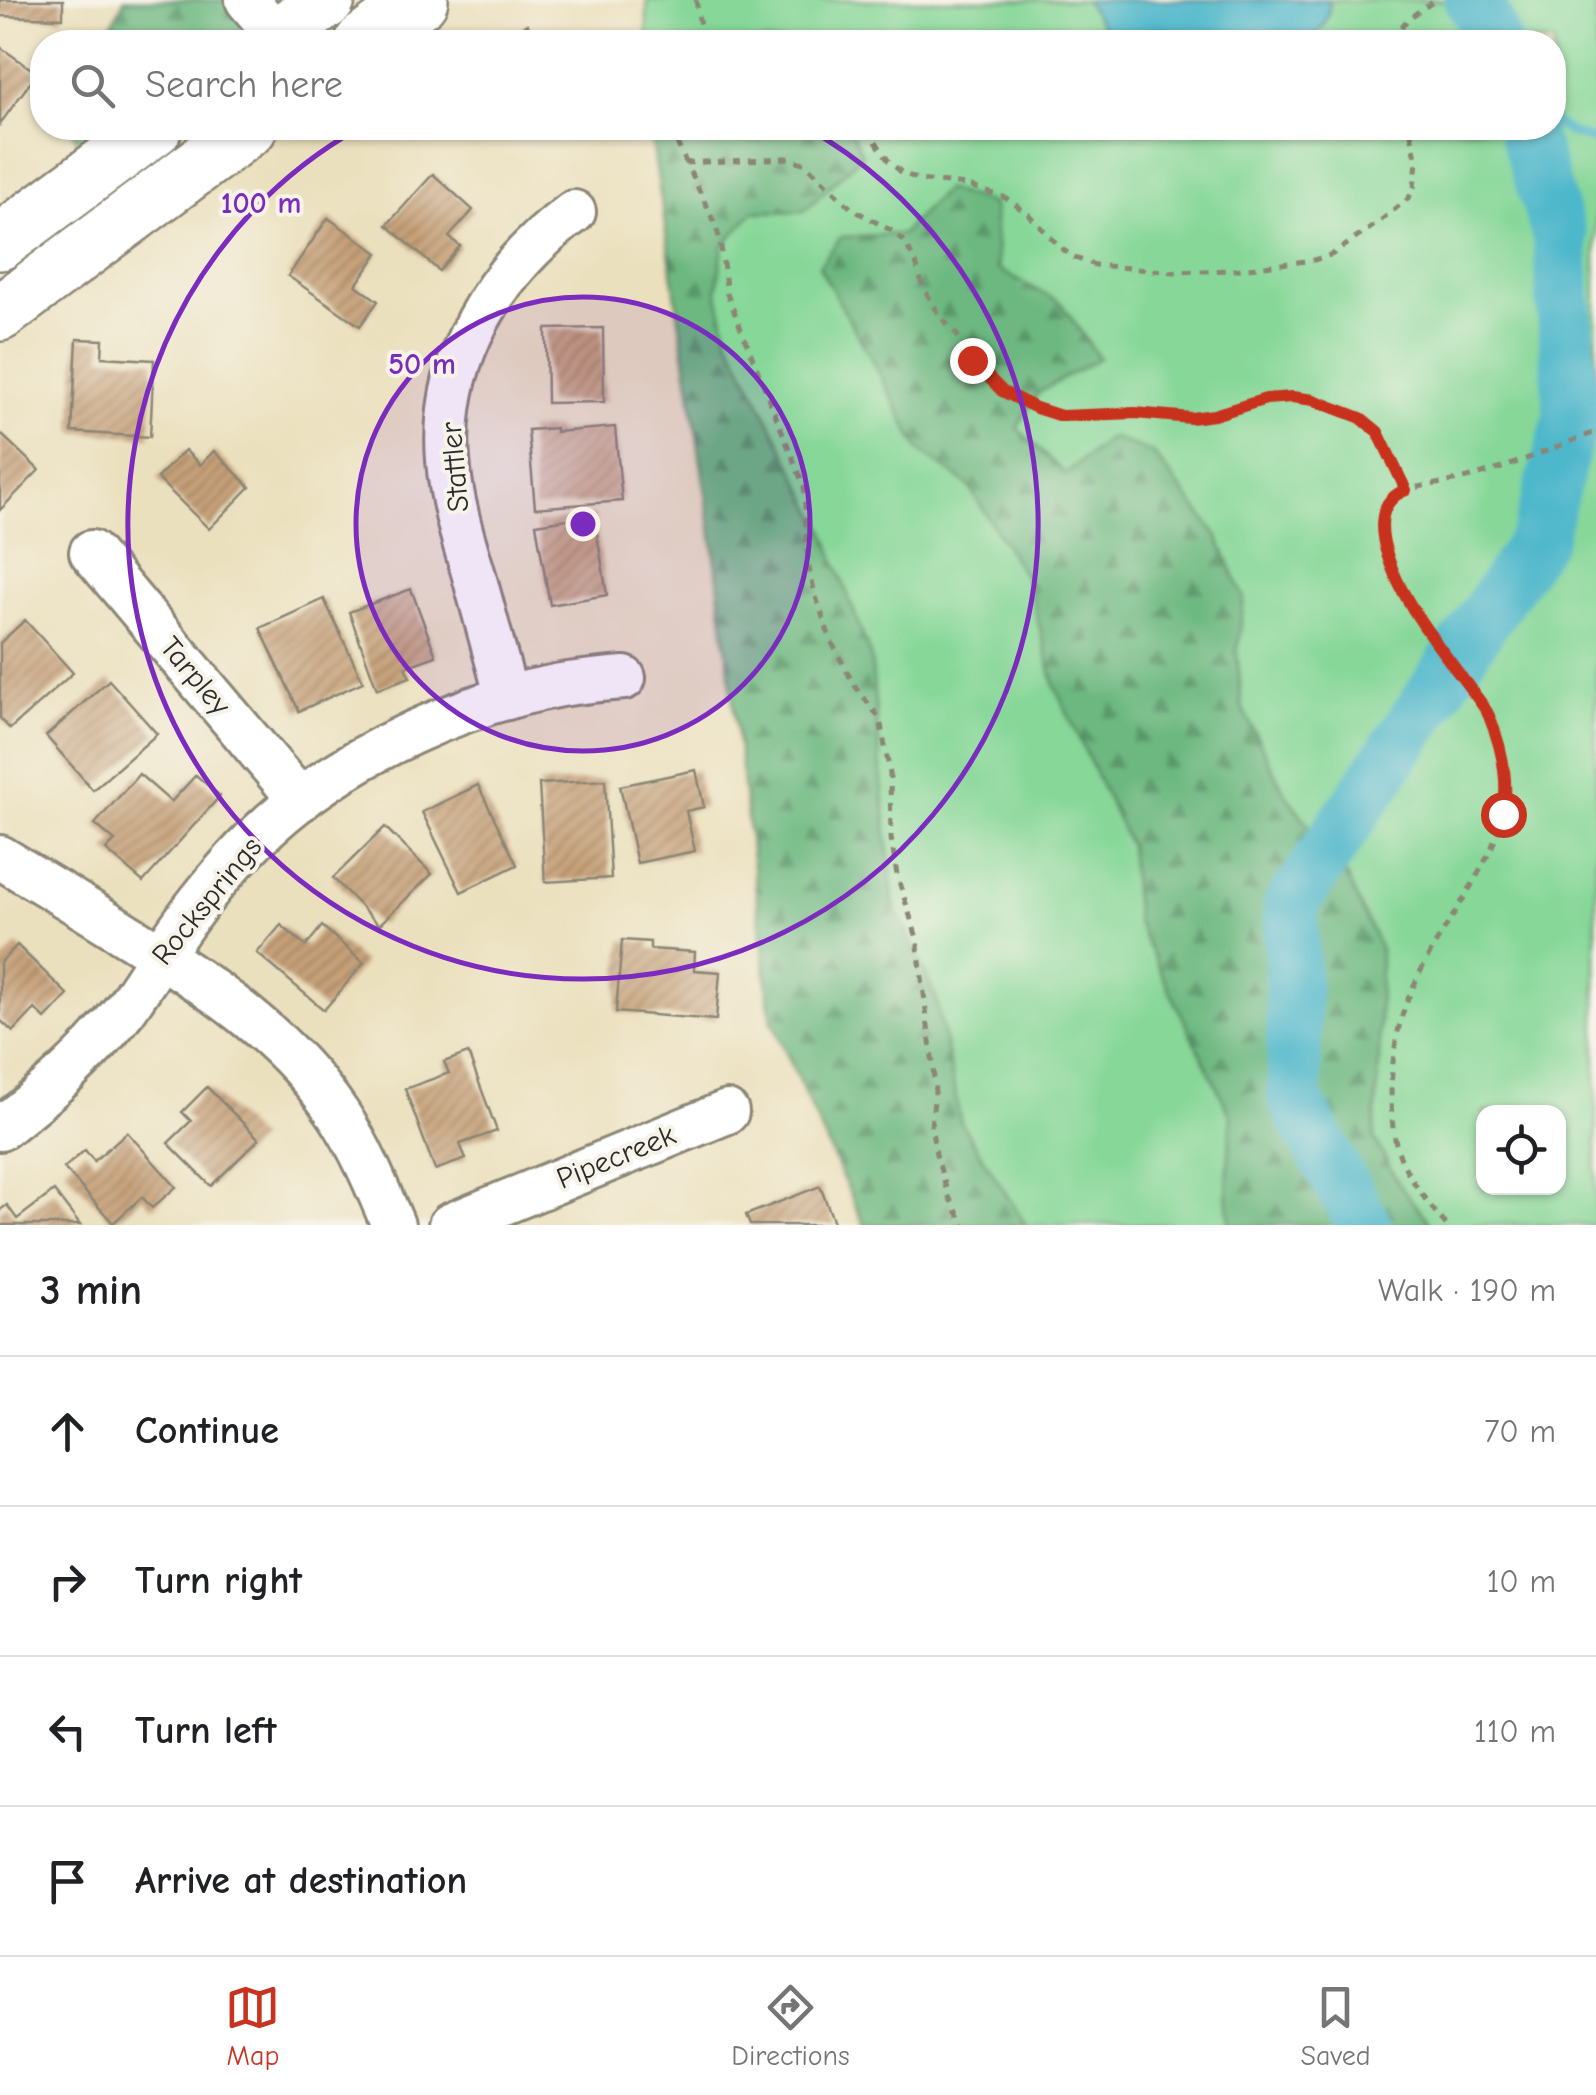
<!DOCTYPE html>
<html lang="en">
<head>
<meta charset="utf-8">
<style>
  body { margin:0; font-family:"Comic Neue",sans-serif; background:#f6f6f6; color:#202124 }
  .controls { position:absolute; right:30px; bottom:30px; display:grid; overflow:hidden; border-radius:20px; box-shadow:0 2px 8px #0004 }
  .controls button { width:90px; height:90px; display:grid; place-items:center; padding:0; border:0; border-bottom:2px solid #e0e0e0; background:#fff; color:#202124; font:50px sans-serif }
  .stop { position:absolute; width:30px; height:30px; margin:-22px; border:8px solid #c8321e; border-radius:50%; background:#fff }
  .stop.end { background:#c8321e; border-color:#fff; box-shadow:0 2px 10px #0008 }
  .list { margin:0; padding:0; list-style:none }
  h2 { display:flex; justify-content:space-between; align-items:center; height:130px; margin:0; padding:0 40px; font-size:42px }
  h2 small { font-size:32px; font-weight:400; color:#757577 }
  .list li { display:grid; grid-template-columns:65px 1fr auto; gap:30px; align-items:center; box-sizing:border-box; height:150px; padding:0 40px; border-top:2px solid #e0e0e0 }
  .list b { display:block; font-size:38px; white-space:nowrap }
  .list em { font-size:32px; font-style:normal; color:#757577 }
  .icon { flex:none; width:55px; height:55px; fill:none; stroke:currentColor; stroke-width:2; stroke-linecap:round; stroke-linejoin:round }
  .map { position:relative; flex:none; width:1596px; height:1225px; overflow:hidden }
  .search { position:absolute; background:#fff; box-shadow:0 2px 8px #0004; left:30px; right:30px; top:30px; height:110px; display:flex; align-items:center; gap:25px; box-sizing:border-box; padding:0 35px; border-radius:40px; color:#757577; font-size:38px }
  .sheet { height:730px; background:#fff }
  nav { display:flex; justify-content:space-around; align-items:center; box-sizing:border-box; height:140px; border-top:2px solid #e0e0e0; background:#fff; font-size:28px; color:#757577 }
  nav a { display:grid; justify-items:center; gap:5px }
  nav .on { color:#c8321e }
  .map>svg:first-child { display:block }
  .green { fill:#86d798; stroke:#588162; stroke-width:2.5; fill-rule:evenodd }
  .forest { fill:url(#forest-firs); stroke:#4c7256; stroke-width:2.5 }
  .water { fill:#4db7cb; stroke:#3c717b; stroke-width:2.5 }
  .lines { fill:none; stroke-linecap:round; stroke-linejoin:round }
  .stream { stroke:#4db7cb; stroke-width:9 }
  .river { stroke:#4db7cb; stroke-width:55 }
  .building { fill:url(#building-hatch) }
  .minor-casing { stroke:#8b8674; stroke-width:48 }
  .major-casing { stroke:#8b8674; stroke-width:60 }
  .path { stroke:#8b8674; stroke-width:5; stroke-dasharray:8 8; stroke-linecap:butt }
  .minor { stroke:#fff; stroke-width:42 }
  .major { stroke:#fff; stroke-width:55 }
  .route { stroke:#c8321e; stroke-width:12 }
  .ring { fill:none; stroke:#7b2cbf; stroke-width:5 }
  .labels { text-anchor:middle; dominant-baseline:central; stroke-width:8; stroke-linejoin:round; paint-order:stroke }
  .street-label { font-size:30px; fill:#2b2b2b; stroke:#f7f3e8 }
  .centre { fill:#7b2cbf; stroke:#f7f3e8; stroke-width:5 }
  .ring-label { font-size:30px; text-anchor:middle; font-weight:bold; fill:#7b2cbf; stroke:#f7f3e8; stroke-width:8; stroke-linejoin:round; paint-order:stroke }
</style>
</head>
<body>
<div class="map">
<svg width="1596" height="1225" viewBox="0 0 1596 1225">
  <defs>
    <pattern id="forest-firs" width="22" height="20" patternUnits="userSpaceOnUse" patternTransform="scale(2.5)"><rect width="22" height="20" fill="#6cb880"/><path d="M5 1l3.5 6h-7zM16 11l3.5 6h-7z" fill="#599669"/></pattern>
    <pattern id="building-hatch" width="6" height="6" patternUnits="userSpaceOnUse" patternTransform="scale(2.5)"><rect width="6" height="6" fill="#c6a078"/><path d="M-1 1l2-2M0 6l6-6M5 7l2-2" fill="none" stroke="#a18363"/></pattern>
  </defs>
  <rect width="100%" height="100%" fill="#f7f3e8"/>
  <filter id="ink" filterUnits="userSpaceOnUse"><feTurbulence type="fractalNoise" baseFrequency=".01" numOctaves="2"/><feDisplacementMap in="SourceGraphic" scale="20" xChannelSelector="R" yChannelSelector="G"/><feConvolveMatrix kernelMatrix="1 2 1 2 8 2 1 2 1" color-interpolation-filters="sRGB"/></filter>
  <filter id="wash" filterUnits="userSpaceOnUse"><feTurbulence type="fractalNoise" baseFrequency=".0048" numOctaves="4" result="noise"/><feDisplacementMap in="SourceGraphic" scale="40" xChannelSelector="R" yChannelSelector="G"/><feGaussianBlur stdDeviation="2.25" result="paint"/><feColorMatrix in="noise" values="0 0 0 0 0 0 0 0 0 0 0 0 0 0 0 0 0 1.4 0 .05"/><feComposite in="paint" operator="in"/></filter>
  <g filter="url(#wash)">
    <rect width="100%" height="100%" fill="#ebe0bd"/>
    <path class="green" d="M647 0H1596V1225H864L772 1021 714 546 650 128H1554V42H647ZM1484 1112H1558V1188H1484Z"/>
    <g class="forest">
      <polygon points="124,0 278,0 225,42 103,42"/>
      <polygon points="70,128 117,128 85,153"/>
      <polygon points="650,128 759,128 763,135 783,128 850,128 862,155 804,211 753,212 723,246 717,290 728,338 824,530 871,658 893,902 936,998 961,1123 1026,1225 864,1225 772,1021 714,546"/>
      <polygon points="945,189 993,204 998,269 1061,303 1099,358 1038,393 1017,428 1065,474 1111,437 1153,453 1217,535 1244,598 1237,653 1242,707 1285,793 1347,878 1380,948 1379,1064 1374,1138 1399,1184 1431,1225 1230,1225 1227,1191 1231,1116 1136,921 1129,845 1055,687 1028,582 968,485 919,450 878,371 819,266 841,237 902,234"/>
    </g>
    <path class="water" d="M1085 0H1329C1331 20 1321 30 1307 42H1129L1107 34Z"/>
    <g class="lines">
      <polyline class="stream" points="1554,123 1575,135 1596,141"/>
      <g class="river">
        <polyline points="1472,0 1486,22 1494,42"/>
        <polyline points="1364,1225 1295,1100 1291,905 1539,537 1571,418 1560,238 1525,128"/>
      </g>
    </g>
    <g id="blocks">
      <g class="building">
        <polygon points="0,0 63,0 63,18 0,16"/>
        <polygon points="527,24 539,42 498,42"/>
        <polygon points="0,47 37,73 0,124"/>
        <polygon points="433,174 473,210 449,237 460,246 439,271 387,225"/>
        <polygon points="328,218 378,253 356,285 378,301 360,326 288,276"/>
        <polygon points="603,328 604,402 547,403 546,329"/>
        <polygon points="77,339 103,340 102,357 154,360 150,437 72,432"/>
        <polygon points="615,427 622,501 535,508 528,430 556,428 556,432"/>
        <polygon points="0,433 39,470 0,510"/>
        <polygon points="185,450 200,465 214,451 250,487 209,529 157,478"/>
        <polygon points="594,515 607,595 550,605 536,524"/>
        <polygon points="411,589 436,656 405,667 410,677 377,689 349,612"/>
        <polygon points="324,599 363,682 299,711 260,628"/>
        <polygon points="25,620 73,673 10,729 0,718 0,643"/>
        <polygon points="109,680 157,734 93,790 46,736"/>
        <polygon points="696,770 704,807 686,811 695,851 637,863 620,786"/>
        <polygon points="139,774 171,802 196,775 220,796 143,882 106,850 115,841 95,824"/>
        <polygon points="605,780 611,878 545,882 539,784"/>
        <polygon points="478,785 517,865 461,892 422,812"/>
        <polygon points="385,827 432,874 379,925 333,878"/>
        <polygon points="281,925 306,946 322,926 364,963 324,1010 257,953"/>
        <polygon points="622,940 650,942 650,949 695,952 694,970 720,972 716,1020 616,1012"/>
        <polygon points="17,945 68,995 45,1019 35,1009 13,1032 0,1020 0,963"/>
        <polygon points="468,1053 497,1131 460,1144 466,1159 435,1170 405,1089 449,1073 444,1062"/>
        <polygon points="207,1087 259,1139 211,1186 168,1143 191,1121 182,1112"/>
        <polygon points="127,1132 176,1187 152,1208 142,1197 113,1223 64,1168 85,1150 94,1161"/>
        <polygon points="820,1186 835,1225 750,1225 746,1215"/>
        <polygon points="54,1191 80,1225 0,1225 0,1210 7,1205 17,1219"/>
      </g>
    </g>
  </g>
  <g filter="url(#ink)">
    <use href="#blocks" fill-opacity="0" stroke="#8b8674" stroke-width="2.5"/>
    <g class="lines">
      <g class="minor-casing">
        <g id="minor">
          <polyline points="247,0 283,42"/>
          <polyline points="91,552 300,800"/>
          <path d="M507 698C496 656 484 614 473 572 462 536 451 499 448 460 440 358 494 271 574 212"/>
          <path d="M0 857C41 882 83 907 124 933 207 984 284 1033 339 1115 362 1150 377 1187 393 1225"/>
          <path d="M0 1129C47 1092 90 1056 126 1008 152 971 175 931 204 896 228 866 253 838 283 813 358 751 461 704 556 686 578 682 602 680 624 678"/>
          <polyline points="450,1225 727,1112"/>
        </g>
      </g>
      <g class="major-casing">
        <g id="major">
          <polyline points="269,42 327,0"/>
          <polyline points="363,42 420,0"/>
          <polyline points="0,242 154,128"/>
          <polyline points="0,313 249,128"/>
        </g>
      </g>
      <g class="path">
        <polyline points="696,0 701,33"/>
        <polyline points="701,33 710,34 729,42"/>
        <polyline points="689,42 701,33"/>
        <path d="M1395 42C1399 21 1418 12 1436 0"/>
        <polyline points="670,128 714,222 720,239 727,294 804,486 808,564 815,594 831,641 853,683 880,719 890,774 891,838 897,875 917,938 933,1066 935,1093 931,1126 936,1154 948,1195 964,1225"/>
        <polyline points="867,128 888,160 901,172 919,180 966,185 1006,198 1028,214 1062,249 1075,258 1095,265 1174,272 1232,270 1314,260 1333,254 1375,225 1409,198 1414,187 1417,162 1410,128"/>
        <polyline points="685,163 787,158 806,164 852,209 892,231 904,241 916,263 923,287 941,317 957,335 971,360 1003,391 1036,408 1061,416 1135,413 1191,418 1215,415 1266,399 1291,397 1313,400 1361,418 1378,432 1406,490"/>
        <path d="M1446 1225C1430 1206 1414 1186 1403 1163 1384 1126 1390 1047 1405 1007 1414 982 1431 950 1446 927 1468 891 1503 840 1506 797 1508 775 1498 729 1486 710 1458 665 1360 562 1386 506 1393 491 1408 489 1423 486 1441 483 1458 481 1475 476 1516 465 1556 446 1596 432"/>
      </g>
      <use href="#minor" class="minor"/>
      <use href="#major" class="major"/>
    </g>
  </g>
  <g class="lines" filter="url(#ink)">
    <path class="route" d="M972 360 1002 391 1036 408 1061 416 1135 413 1191 418 1214 415 1266 399 1292 397 1314 400 1361 418 1378 432 1406 490C1351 510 1405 599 1426 629 1441 650 1457 671 1472 691 1478 699 1485 707 1489 716 1502 747 1509 782 1503 814"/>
  </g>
  <circle cx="583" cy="524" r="227" fill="#7b2cbf" fill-opacity=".12"/>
  <g class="ring">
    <circle cx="583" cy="524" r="227"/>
    <path d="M807 128A455 455 0 1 1 359 128"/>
  </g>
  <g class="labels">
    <g class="street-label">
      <text transform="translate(455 467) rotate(-95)">Stattler</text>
      <text transform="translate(195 676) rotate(50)">Tarpley</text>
      <text transform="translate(207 901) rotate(-51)">Rocksprings</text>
      <text transform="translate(616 1157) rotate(-22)">Pipecreek</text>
    </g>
  </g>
  <circle cx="583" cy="524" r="15" class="centre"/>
  <g class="ring-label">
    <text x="261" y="213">100 m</text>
    <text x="422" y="374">50 m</text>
  </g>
</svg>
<div class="controls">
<button><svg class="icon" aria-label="locate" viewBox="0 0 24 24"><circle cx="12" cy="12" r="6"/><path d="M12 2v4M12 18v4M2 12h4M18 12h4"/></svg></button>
</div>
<div class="stop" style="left:1503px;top:814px"></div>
<div class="stop end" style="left:972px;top:360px"></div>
<div class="search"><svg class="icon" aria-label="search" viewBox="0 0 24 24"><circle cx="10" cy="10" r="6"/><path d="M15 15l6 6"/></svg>Search here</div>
</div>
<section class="sheet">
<h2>3 min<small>Walk · 190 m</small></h2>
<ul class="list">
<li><svg class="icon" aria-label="ahead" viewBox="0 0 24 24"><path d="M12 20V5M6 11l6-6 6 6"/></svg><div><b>Continue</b></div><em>70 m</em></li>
<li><svg class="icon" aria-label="right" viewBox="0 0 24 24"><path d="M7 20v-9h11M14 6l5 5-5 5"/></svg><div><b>Turn right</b></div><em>10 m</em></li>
<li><svg class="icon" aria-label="left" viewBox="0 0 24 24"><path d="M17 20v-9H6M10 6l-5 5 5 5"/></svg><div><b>Turn left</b></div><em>110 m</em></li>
<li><svg class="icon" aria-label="arrive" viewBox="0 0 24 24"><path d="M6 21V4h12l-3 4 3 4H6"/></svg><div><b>Arrive at destination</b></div></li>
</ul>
</section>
<nav>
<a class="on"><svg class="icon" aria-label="map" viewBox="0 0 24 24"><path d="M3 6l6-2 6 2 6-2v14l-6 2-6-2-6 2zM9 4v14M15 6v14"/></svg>Map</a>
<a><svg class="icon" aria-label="directions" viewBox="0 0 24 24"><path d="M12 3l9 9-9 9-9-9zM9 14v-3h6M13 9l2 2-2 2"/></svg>Directions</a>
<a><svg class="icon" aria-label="saved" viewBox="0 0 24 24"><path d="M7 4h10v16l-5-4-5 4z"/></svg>Saved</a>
</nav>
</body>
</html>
